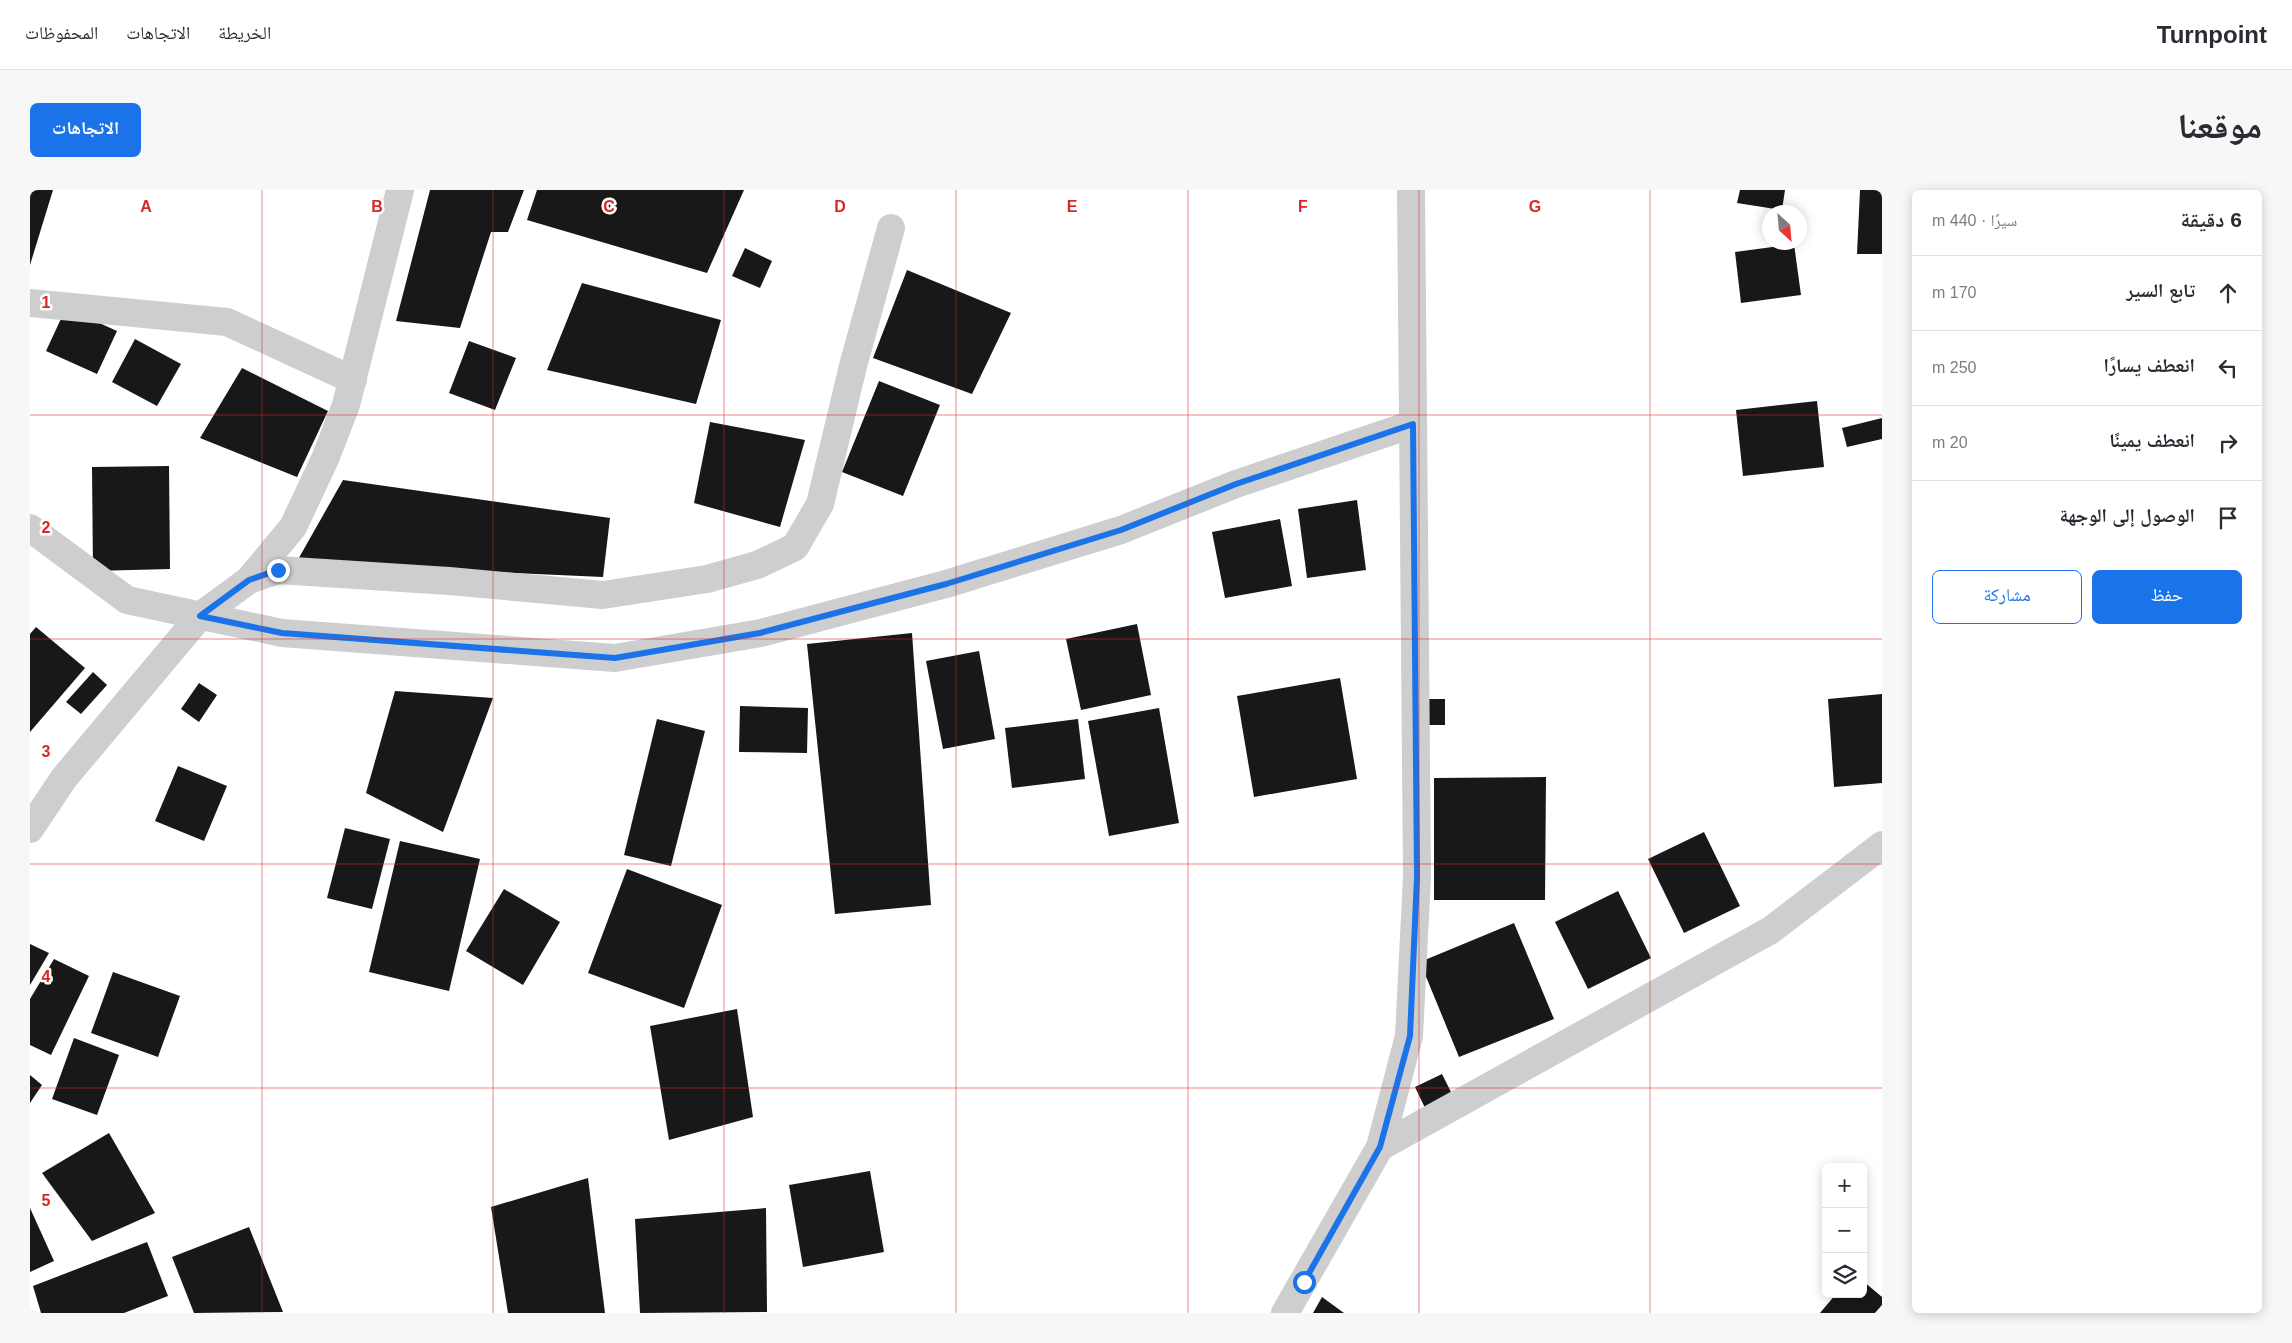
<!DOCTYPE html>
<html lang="ar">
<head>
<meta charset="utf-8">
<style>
  body { margin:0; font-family:Arial,"Noto Naskh Arabic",sans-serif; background:#f7f7f7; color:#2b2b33; direction:rtl }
  .controls { position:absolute; right:15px; bottom:15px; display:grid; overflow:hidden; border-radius:8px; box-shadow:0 2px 12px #0003 }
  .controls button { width:45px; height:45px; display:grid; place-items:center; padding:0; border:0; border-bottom:1px solid #e1e1e2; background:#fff; color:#2b2b33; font:25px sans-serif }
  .compass { position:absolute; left:1732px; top:15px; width:45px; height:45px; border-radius:50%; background:#fff; box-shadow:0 2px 12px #0003; rotate:154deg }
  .stop { position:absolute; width:15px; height:15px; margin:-11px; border:4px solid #1a73e8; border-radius:50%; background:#fff }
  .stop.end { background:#1a73e8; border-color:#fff; box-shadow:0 1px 5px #0008 }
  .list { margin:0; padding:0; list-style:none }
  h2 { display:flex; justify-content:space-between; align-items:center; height:65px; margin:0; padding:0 20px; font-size:21px }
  h2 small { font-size:16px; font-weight:400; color:#7c7c81 }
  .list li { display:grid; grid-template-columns:32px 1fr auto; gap:15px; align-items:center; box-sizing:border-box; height:75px; padding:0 20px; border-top:1px solid #e1e1e2 }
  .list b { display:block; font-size:19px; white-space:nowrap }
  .list em { font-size:16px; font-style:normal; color:#7c7c81 }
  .actions { display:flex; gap:10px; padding:15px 20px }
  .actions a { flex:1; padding:11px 0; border:1px solid #1a73e8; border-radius:8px; text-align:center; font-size:18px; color:#1a73e8 }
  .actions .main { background:#1a73e8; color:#fff }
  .icon { flex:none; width:28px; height:28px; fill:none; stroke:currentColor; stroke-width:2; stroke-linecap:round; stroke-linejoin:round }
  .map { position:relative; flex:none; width:1852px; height:1123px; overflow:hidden; direction:ltr; border-radius:8px }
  header { display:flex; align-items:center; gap:30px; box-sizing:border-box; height:70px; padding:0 25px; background:#fff; border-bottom:1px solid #e1e1e2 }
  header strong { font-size:24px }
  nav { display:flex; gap:28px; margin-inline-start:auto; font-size:18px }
  .intro { display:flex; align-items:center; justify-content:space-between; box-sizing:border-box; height:120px; padding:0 30px }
  h1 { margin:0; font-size:35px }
  .button { padding:12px 22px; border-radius:8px; background:#1a73e8; color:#fff; font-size:18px; font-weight:700 }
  main { display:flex; gap:30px; padding:0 30px }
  aside { flex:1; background:#fff; border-radius:8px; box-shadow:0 2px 12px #0003 }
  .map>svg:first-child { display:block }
  .building { fill:#181818 }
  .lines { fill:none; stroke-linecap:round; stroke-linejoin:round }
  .minor { stroke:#cecece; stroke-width:28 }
  .route { stroke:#1a73e8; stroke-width:6 }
  .grid { fill:none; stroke:#d62828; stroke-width:1; stroke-opacity:0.55 }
  .grid-label { font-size:16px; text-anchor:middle; font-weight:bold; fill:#d62828; stroke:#fff; stroke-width:5; stroke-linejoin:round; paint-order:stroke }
</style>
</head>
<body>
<header>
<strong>Turnpoint</strong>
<nav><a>الخريطة</a><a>الاتجاهات</a><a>المحفوظات</a></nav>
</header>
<div class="intro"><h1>موقعنا</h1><a class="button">الاتجاهات</a></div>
<main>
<aside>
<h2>6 دقيقة<small>سيرًا · 440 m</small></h2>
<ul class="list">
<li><svg class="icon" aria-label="ahead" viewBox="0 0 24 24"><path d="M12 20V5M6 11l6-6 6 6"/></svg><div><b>تابع السير</b></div><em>170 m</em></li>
<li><svg class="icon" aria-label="left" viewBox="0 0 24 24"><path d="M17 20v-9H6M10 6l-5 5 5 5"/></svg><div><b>انعطف يسارًا</b></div><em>250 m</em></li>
<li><svg class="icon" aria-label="right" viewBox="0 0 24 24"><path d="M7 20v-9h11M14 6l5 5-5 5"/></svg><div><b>انعطف يمينًا</b></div><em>20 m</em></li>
<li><svg class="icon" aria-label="arrive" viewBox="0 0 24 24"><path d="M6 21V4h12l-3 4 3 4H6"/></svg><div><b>الوصول إلى الوجهة</b></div></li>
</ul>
<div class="actions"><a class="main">حفظ</a><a>مشاركة</a></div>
</aside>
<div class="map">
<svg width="1852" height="1123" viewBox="0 0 1852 1123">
  <rect width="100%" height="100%" fill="#fff"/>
  <g class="building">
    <polygon points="0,0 23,0 0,75"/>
    <polygon points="400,0 494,0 478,42 461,42 430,138 366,131"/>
    <polygon points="507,0 714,0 677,83 497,30"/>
    <polygon points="1710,0 1755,0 1752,20 1707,13"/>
    <polygon points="1830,0 1852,0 1852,64 1827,64"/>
    <polygon points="1764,54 1771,105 1711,113 1705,62"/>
    <polygon points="715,58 742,71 730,98 702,86"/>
    <polygon points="877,80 981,123 942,204 843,168"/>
    <polygon points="552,93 691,130 666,214 517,180"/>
    <polygon points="36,118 87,141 67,184 16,161"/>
    <polygon points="105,149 151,174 127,216 82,192"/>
    <polygon points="439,151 486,168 465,220 419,203"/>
    <polygon points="212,178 298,221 267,287 170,248"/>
    <polygon points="849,191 910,215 873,306 812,282"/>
    <polygon points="1787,211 1794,277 1713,286 1706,220"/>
    <polygon points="1852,228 1852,249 1817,257 1812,238"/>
    <polygon points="680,232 775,250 750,337 664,313"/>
    <polygon points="139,276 140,379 63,381 62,277"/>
    <polygon points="313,290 580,328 573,387 266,373"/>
    <polygon points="1327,310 1336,380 1277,388 1268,319"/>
    <polygon points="1250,329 1262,396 1195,408 1182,342"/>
    <polygon points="1107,434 1121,505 1051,520 1036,449"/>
    <polygon points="6,437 55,478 0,542 0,444"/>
    <polygon points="882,443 901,715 805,724 777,454"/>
    <polygon points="949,461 965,549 913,559 896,471"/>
    <polygon points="63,482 77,495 51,524 36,512"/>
    <polygon points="1310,488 1327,589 1224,607 1207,506"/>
    <polygon points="169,493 187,505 169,532 151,519"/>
    <polygon points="365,501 463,508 413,642 336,603"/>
    <polygon points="1852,504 1852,593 1804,597 1798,509"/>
    <rect x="1395" y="509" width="20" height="26"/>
    <polygon points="710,516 778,518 777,563 709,562"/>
    <polygon points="1129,518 1149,633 1079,646 1058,531"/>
    <polygon points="627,529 675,541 641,676 594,665"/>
    <polygon points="1048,529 1055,589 982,598 975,538"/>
    <polygon points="148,576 197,596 174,651 125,631"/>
    <polygon points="1516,587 1515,710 1404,710 1404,588"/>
    <polygon points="315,638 360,649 342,719 297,708"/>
    <polygon points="1674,642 1710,716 1654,743 1618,669"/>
    <polygon points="370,651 450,669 419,801 339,782"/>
    <polygon points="597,679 692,715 654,818 558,783"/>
    <polygon points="474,699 530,732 493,795 436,761"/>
    <polygon points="1588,701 1621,768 1558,799 1525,732"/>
    <polygon points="1484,733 1524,829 1429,867 1390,772"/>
    <polygon points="0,754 19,763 0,795"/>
    <polygon points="24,769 59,786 21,865 0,855 0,809"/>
    <polygon points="83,782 150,806 128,867 61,843"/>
    <polygon points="707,819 723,927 639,950 620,836"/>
    <polygon points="44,848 89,865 67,925 22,909"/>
    <polygon points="1412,884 1422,904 1395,918 1385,897"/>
    <polygon points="0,885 12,895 0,913"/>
    <polygon points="79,943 125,1023 62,1051 12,983"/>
    <polygon points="840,981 854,1062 773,1077 759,995"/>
    <polygon points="558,988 575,1123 478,1123 461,1017"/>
    <polygon points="0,1018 24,1071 0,1082"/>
    <polygon points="736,1018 737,1122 610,1123 605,1029"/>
    <polygon points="219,1037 253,1122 164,1123 142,1067"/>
    <polygon points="117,1052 138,1106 94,1123 11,1123 3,1096"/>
    <polygon points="1833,1091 1852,1107 1852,1115 1845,1123 1790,1123 1806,1104 1833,1104"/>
    <polygon points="1292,1107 1314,1123 1283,1123"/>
  </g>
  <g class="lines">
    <g class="minor">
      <polyline points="0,113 197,132 323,190"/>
      <polyline points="0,338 97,410 252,443 585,468 731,443 916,394 1091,340 1206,294 1383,234"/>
      <polyline points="219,390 263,337 295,269 316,215 370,0"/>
      <polyline points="0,639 34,588 170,426 219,390 248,380 419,391 573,405 677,389 727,375 765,357 790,314 823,176 861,38"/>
      <polyline points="1350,957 1741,740 1852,655"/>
      <polyline points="1255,1123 1350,957 1379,846 1387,687 1381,0"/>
    </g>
  </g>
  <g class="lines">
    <polyline class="route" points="248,380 219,390 170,426 252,443 585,468 730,443 916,394 1091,340 1206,294 1383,234 1387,687 1380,846 1350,957 1274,1092"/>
  </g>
  <path class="grid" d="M232 0V1123M463 0V1123M694 0V1123M926 0V1123M1158 0V1123M1389 0V1123M1620 0V1123M0 225H1852M0 449H1852M0 674H1852M0 898H1852"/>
  <g class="grid-label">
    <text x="116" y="22">A</text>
    <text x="347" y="22">B</text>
    <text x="579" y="22">C</text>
    <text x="810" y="22">D</text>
    <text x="1042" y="22">E</text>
    <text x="1273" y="22">F</text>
    <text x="1505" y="22">G</text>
    <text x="16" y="118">1</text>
    <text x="16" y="343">2</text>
    <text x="16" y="567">3</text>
    <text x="16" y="792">4</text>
    <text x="16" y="1016">5</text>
  </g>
</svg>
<div class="controls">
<button>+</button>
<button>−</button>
<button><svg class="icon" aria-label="layers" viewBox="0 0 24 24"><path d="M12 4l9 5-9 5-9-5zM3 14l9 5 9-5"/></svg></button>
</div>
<svg class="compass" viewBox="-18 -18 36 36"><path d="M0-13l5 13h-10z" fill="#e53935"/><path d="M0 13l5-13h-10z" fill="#7c7c81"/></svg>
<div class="stop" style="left:1274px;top:1092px"></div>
<div class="stop end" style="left:248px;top:380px"></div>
</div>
</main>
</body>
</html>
